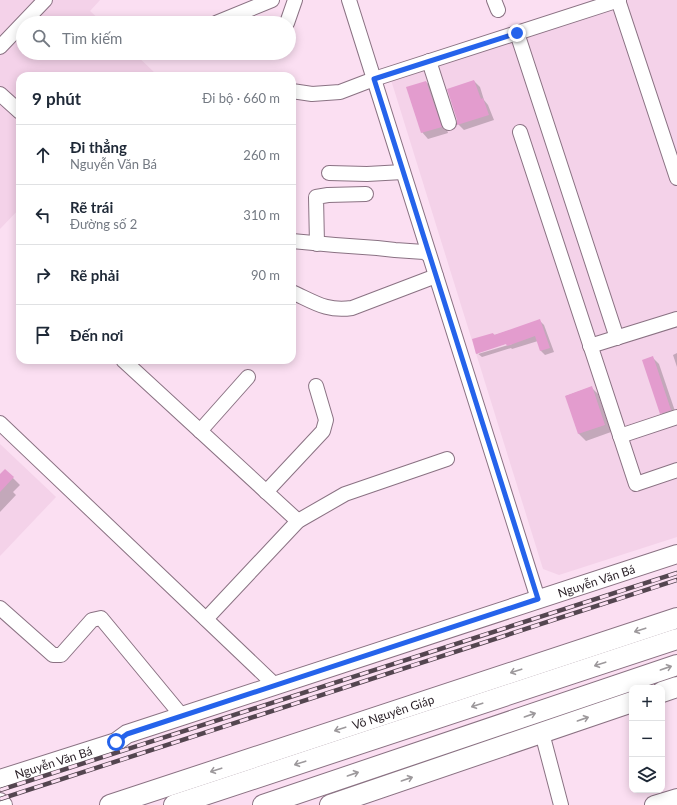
<!DOCTYPE html>
<html lang="vi">
<head>
<meta charset="utf-8">
<style>
  body { margin:0; font-family:Lato,sans-serif; background:#f6f6f7; color:#1f2937 }
  .controls { position:absolute; right:12px; bottom:12px; display:grid; overflow:hidden; border-radius:8px; box-shadow:0 2px 10px #0003 }
  .controls button { width:36px; height:36px; display:grid; place-items:center; padding:0; border:0; border-bottom:1px solid #e0e1e3; background:#fff; color:#1f2937; font:20px sans-serif }
  .stop { position:absolute; width:12px; height:12px; margin:-9px; border:3px solid #2563eb; border-radius:50%; background:#fff }
  .stop.end { background:#2563eb; border-color:#fff; box-shadow:0 1px 4px #0008 }
  .list { margin:0; padding:0; list-style:none }
  h2 { display:flex; justify-content:space-between; align-items:center; height:52px; margin:0; padding:0 16px; font-size:17px }
  h2 small { font-size:13px; font-weight:400; color:#747a83 }
  .list li { display:grid; grid-template-columns:26px 1fr auto; gap:12px; align-items:center; box-sizing:border-box; height:60px; padding:0 16px; border-top:1px solid #e0e1e3 }
  .list b { display:block; font-size:15px; white-space:nowrap }
  .list p { margin:0; font-size:13px; white-space:nowrap; color:#747a83 }
  .list em { font-size:13px; font-style:normal; color:#747a83 }
  .icon { flex:none; width:22px; height:22px; fill:none; stroke:currentColor; stroke-width:2; stroke-linecap:round; stroke-linejoin:round }
  .map { position:relative; flex:none; width:677px; height:805px; overflow:hidden }
  .search { position:absolute; background:#fff; box-shadow:0 2px 10px #0003; left:16px; top:16px; width:280px; height:44px; display:flex; align-items:center; gap:10px; box-sizing:border-box; padding:0 14px; border-radius:22px; color:#747a83; font-size:15px }
  .panel { position:absolute; background:#fff; box-shadow:0 2px 10px #0003; left:16px; top:72px; width:280px; height:292px; border-radius:12px }
  .map>svg:first-child { display:block }
  .built { fill:#f4d2e9 }
  .shadow { fill:#0003; fill-rule:evenodd }
  .building { fill:#e39cce }
  .lines { fill:none; stroke-linecap:round; stroke-linejoin:round }
  .minor-casing { stroke:#8a7283; stroke-width:16 }
  .major-casing { stroke:#8a7283; stroke-width:20 }
  .highway-casing { stroke:#8a7283; stroke-width:22 }
  .minor { stroke:#fff; stroke-width:14 }
  .major { stroke:#fff; stroke-width:18 }
  .highway { stroke:#fff; stroke-width:20 }
  .rail-casing { stroke:#544650; stroke-width:4.5 }
  .rail { stroke:#fbdff2; stroke-width:3; stroke-dasharray:9; stroke-linecap:butt }
  .oneway { stroke:#9d999c }
  .route { stroke:#2563eb; stroke-width:5 }
  .labels { text-anchor:middle; dominant-baseline:central; stroke-width:4; stroke-linejoin:round; paint-order:stroke }
  .street-label { font-size:12px; fill:#261c23; stroke:#fbdff2 }
</style>
</head>
<body>
<div class="map">
<svg width="677" height="805" viewBox="0 0 677 805">
  <rect width="100%" height="100%" fill="#fbdff2"/>
  <g class="built">
    <polygon points="0,0 100,0 90,11 103,23 23,23 23,53 134,53 156,74 156,76 20,76 20,208 0,229"/>
    <polygon points="598,0 677,0 677,537 559,575 543,569 387,67"/>
    <polygon points="0,444 56,497 0,556"/>
  </g>
  <g class="shadow">
    <polygon points="474,81 480,87 484,100 488,105 494,120 464,130 458,124"/>
    <polygon points="426,82 433,88 448,133 428,139 422,132"/>
    <path d="M540 321 544 325 554 352 545 355 541 351 538 341 512 349 511 348 482 357 477 353 493 334 495 335ZM511 342 512 344 478 354V352Z"/>
    <polygon points="677,353 677,367 673,355"/>
    <polygon points="652,357 659,364 677,417 668,420 661,413"/>
    <polygon points="591,387 598,394 611,432 586,441 579,434 566,396"/>
    <polygon points="5,470 20,485 13,492 16,495 0,512 0,475"/>
  </g>
  <g class="building">
    <polygon points="474,80 481,99 483,98 489,115 457,125 457,120 447,89"/>
    <polygon points="426,81 442,127 421,133 406,87"/>
    <polygon points="540,319 550,348 540,351 535,336 507,346 506,344 476,354 472,339 493,333 494,335"/>
    <polygon points="653,356 671,410 660,414 642,360"/>
    <polygon points="592,386 605,425 578,434 565,396"/>
    <polygon points="5,469 14,477 0,492 0,474"/>
  </g>
  <g class="lines">
    <g class="minor-casing">
      <g id="minor">
        <polyline points="349,0 538,599"/>
        <polyline points="494,0 498,10"/>
        <polyline points="618,0 677,178"/>
        <polyline points="216,23 272,0"/>
        <polyline points="287,23 295,0"/>
        <polyline points="517,33 617,338"/>
        <polyline points="0,47 45,0"/>
        <polyline points="429,61 449,123"/>
        <polyline points="292,91 312,94 340,92 374,79 619,0"/>
        <polyline points="0,94 20,112"/>
        <polyline points="520,132 636,484 677,470"/>
        <polyline points="329,173 367,174 403,172"/>
        <polyline points="292,241 335,245 377,248 395,250 424,252 429,255"/>
        <polyline points="317,244 316,197 328,195 366,194"/>
        <path d="M292 292C314 302 327 312 352 308L436 276"/>
        <polyline points="590,346 677,319"/>
        <polyline points="123,360 298,521"/>
        <polyline points="0,423 275,685"/>
        <polyline points="200,431 248,377"/>
        <polyline points="620,436 677,417"/>
        <polyline points="266,492 323,431 326,420 316,386"/>
        <polyline points="0,608 53,655 61,655 92,620 101,618 182,716"/>
        <polyline points="206,619 298,521 345,494 447,459"/>
        <polyline points="542,733 561,805"/>
      </g>
    </g>
    <g class="major-casing">
      <g id="major">
        <path id="s1" d="M0 779 116 742 127 734 677 554"/>
        <polyline points="0,802 3,805"/>
        <polyline points="654,805 677,798"/>
      </g>
    </g>
    <g class="highway-casing">
      <g id="highway">
        <polyline points="662,692 677,687"/>
        <path id="s2" d="M110 805 677 618"/>
        <polyline points="174,805 677,639"/>
        <polyline points="263,805 677,665"/>
        <polyline points="330,805 632,702"/>
      </g>
    </g>
    <use href="#minor" class="minor"/>
    <use href="#major" class="major"/>
    <use href="#highway" class="highway"/>
    <g class="rail-casing">
      <g id="rail">
        <polyline points="0,790 677,573"/>
        <polyline points="0,799 677,580"/>
      </g>
    </g>
    <use href="#rail" class="rail"/>
  </g>
  <defs><path id="oneway-shaft" d="M-6 0H5M1.5-3L5.5 0L1.5 3" fill="none" stroke-width="1.6" stroke-linecap="round" stroke-linejoin="round"/></defs>
  <g class="oneway">
    <use href="#oneway-shaft" transform="translate(640 630) rotate(162)"/>
    <use href="#oneway-shaft" transform="translate(600 664) rotate(162)"/>
    <use href="#oneway-shaft" transform="translate(666 668) rotate(-19)"/>
    <use href="#oneway-shaft" transform="translate(516 671) rotate(162)"/>
    <use href="#oneway-shaft" transform="translate(477 705) rotate(162)"/>
    <use href="#oneway-shaft" transform="translate(530 715) rotate(-19)"/>
    <use href="#oneway-shaft" transform="translate(583 719) rotate(-19)"/>
    <use href="#oneway-shaft" transform="translate(340 729) rotate(162)"/>
    <use href="#oneway-shaft" transform="translate(300 763) rotate(162)"/>
    <use href="#oneway-shaft" transform="translate(216 770) rotate(162)"/>
    <use href="#oneway-shaft" transform="translate(353 774) rotate(-19)"/>
    <use href="#oneway-shaft" transform="translate(407 779) rotate(-19)"/>
  </g>
  <g class="lines">
    <polyline class="route" points="116,742 127,734 538,599 374,79 517,33"/>
  </g>
  <g class="labels">
    <g class="street-label">
      <text stroke="none"><textPath href="#s1" startOffset="629">Nguyễn Văn Bá</textPath></text>
      <text stroke="none"><textPath href="#s2" startOffset="298">Võ Nguyên Giáp</textPath></text>
      <text stroke="none"><textPath href="#s1" startOffset="56">Nguyễn Văn Bá</textPath></text>
    </g>
  </g>
</svg>
<div class="controls">
<button>+</button>
<button>−</button>
<button><svg class="icon" aria-label="layers" viewBox="0 0 24 24"><path d="M12 4l9 5-9 5-9-5zM3 14l9 5 9-5"/></svg></button>
</div>
<div class="stop" style="left:116px;top:742px"></div>
<div class="stop end" style="left:517px;top:33px"></div>
<div class="search"><svg class="icon" aria-label="search" viewBox="0 0 24 24"><circle cx="10" cy="10" r="6"/><path d="M15 15l6 6"/></svg>Tìm kiếm</div>
<section class="panel">
<h2>9 phút<small>Đi bộ · 660 m</small></h2>
<ul class="list">
<li><svg class="icon" aria-label="ahead" viewBox="0 0 24 24"><path d="M12 20V5M6 11l6-6 6 6"/></svg><div><b>Đi thẳng</b><p>Nguyễn Văn Bá</p></div><em>260 m</em></li>
<li><svg class="icon" aria-label="left" viewBox="0 0 24 24"><path d="M17 20v-9H6M10 6l-5 5 5 5"/></svg><div><b>Rẽ trái</b><p>Đường số 2</p></div><em>310 m</em></li>
<li><svg class="icon" aria-label="right" viewBox="0 0 24 24"><path d="M7 20v-9h11M14 6l5 5-5 5"/></svg><div><b>Rẽ phải</b></div><em>90 m</em></li>
<li><svg class="icon" aria-label="arrive" viewBox="0 0 24 24"><path d="M6 21V4h12l-3 4 3 4H6"/></svg><div><b>Đến nơi</b></div></li>
</ul>
</section>
</div>
</body>
</html>
